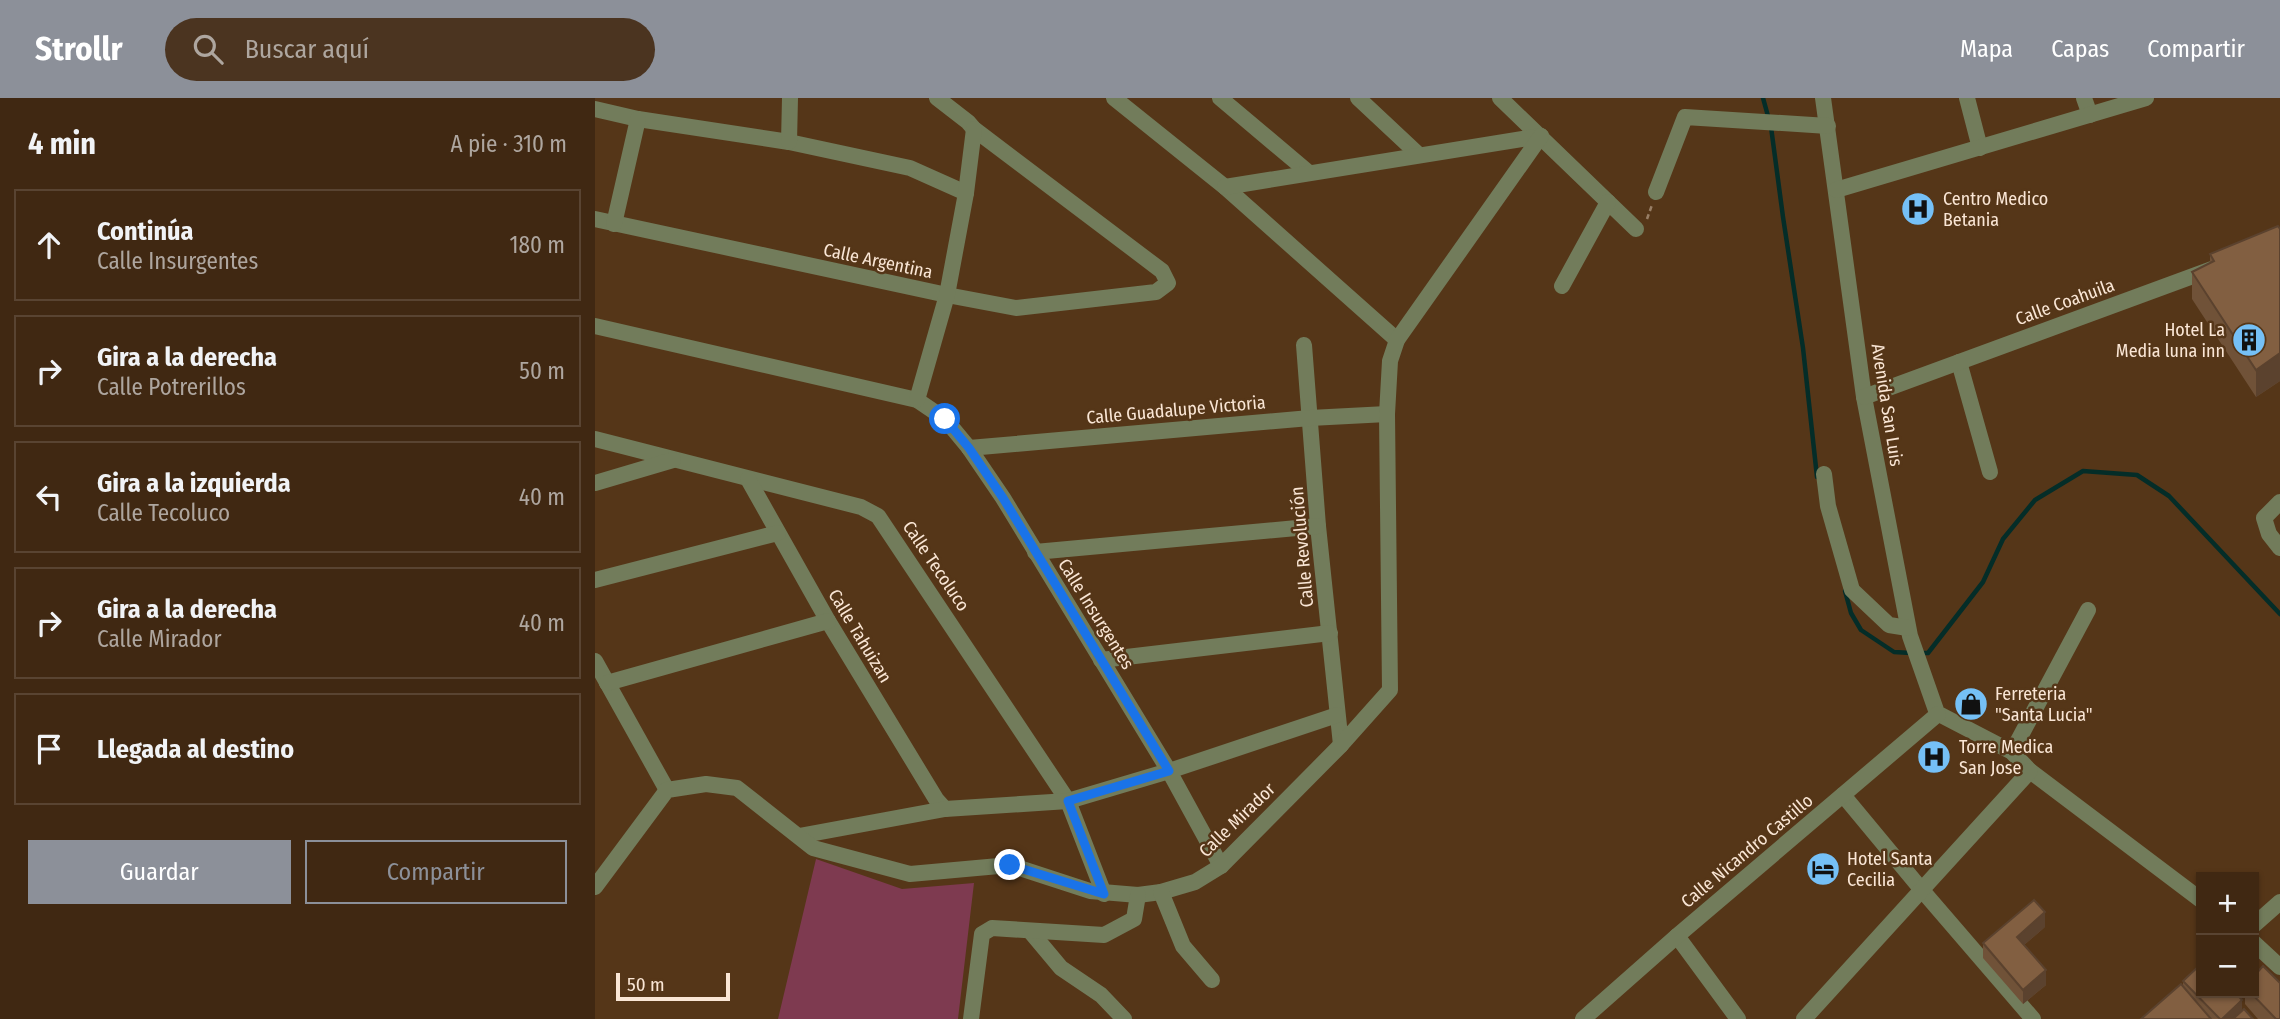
<!DOCTYPE html>
<html lang="es">
<head>
<meta charset="utf-8">
<style>
  body { margin:0; font-family:"Fira Sans Condensed",sans-serif; background:#4b3420; color:#f1f3f6 }
  .controls { position:absolute; right:21px; bottom:21px; display:grid; overflow:hidden; border-radius:0px; box-shadow:0 2px 5px #0004 }
  .controls button { width:63px; height:63px; display:grid; place-items:center; padding:0; border:0; border-bottom:2px solid #594432; background:#402812; color:#f1f3f6; font:35px sans-serif }
  .scale { position:absolute; left:21px; bottom:18px; width:114px; box-sizing:border-box; padding-left:7px; border:4px solid #fae6d5; border-top:0; font-size:19px; line-height:24px; white-space:nowrap; color:#fae6d5; -webkit-text-stroke:5px #553618; paint-order:stroke }
  .stop { position:absolute; width:21px; height:21px; margin:-16px; border:5px solid #1a73e8; border-radius:50%; background:#fff }
  .stop.end { background:#1a73e8; border-color:#fff; box-shadow:0 2px 7px #0008 }
  .list { margin:0; padding:0; list-style:none }
  h2 { display:flex; justify-content:space-between; align-items:center; height:91px; margin:0; padding:0 28px; font-size:30px }
  h2 small { font-size:23px; font-weight:400; color:#aea69f }
  .list li { display:grid; grid-template-columns:46px 1fr auto; gap:21px; align-items:center; box-sizing:border-box; height:112px; margin:0 14px 14px; padding:0 14px; border:2px solid #594432; border-radius:0px }
  .list b { display:block; font-size:26px; white-space:nowrap }
  .list p { margin:0; font-size:23px; white-space:nowrap; color:#aea69f }
  .list em { font-size:23px; font-style:normal; color:#aea69f }
  .actions { display:flex; gap:14px; padding:21px 28px }
  .actions a { flex:1; padding:16px 0; border:2px solid #8c9099; border-radius:0px; text-align:center; font-size:24px; color:#8c9099 }
  .actions .main { background:#8c9099; color:#fff }
  .icon { flex:none; width:38px; height:38px; fill:none; stroke:currentColor; stroke-width:2; stroke-linecap:round; stroke-linejoin:round }
  .map { position:relative; flex:none; width:1685px; height:921px; overflow:hidden }
  header { display:flex; align-items:center; gap:42px; box-sizing:border-box; height:98px; padding:0 35px; background:#8c9099; color:#fff }
  header strong { font-size:33px }
  nav { display:flex; gap:38px; margin-inline-start:auto; font-size:24px }
  .search { width:490px; height:63px; background:#4b3420; display:flex; align-items:center; gap:18px; box-sizing:border-box; padding:0 24px; border-radius:38px; color:#aea69f; font-size:26px }
  main { display:flex }
  aside { flex:1; background:#402812 }
  .map>svg:first-child { display:block }
  .green { fill:#7e3a50 }
  .lines { fill:none; stroke-linecap:round; stroke-linejoin:round }
  .stream { stroke:#042d28; stroke-width:4.5 }
  .path { stroke:#987e65; stroke-width:2.5; stroke-dasharray:5 3.5; stroke-linecap:butt }
  .minor { stroke:#727c5b; stroke-width:16 }
  .wall { fill:#705238 }
  .shaded-wall { fill:#5b422e }
  .building { fill:#825f41; stroke:#5b422e; stroke-width:2 }
  .route { stroke:#1a73e8; stroke-width:9 }
  .labels { text-anchor:middle; dominant-baseline:central; stroke-width:5; stroke-linejoin:round; paint-order:stroke }
  .poi-label { font-size:18px; fill:#fae6d5; stroke:#553618; text-anchor:start }
  .street-label { font-size:18px; fill:#fae6d5; stroke:#553618 }
</style>
</head>
<body>
<header>
<strong>Strollr</strong>
<div class="search"><svg class="icon" aria-label="search" viewBox="0 0 24 24"><circle cx="10" cy="10" r="6"/><path d="M15 15l6 6"/></svg>Buscar aquí</div>
<nav><a>Mapa</a><a>Capas</a><a>Compartir</a></nav>
</header>
<main>
<aside>
<h2>4 min<small>A pie · 310 m</small></h2>
<ul class="list">
<li><svg class="icon" aria-label="ahead" viewBox="0 0 24 24"><path d="M12 20V5M6 11l6-6 6 6"/></svg><div><b>Continúa</b><p>Calle Insurgentes</p></div><em>180 m</em></li>
<li><svg class="icon" aria-label="right" viewBox="0 0 24 24"><path d="M7 20v-9h11M14 6l5 5-5 5"/></svg><div><b>Gira a la derecha</b><p>Calle Potrerillos</p></div><em>50 m</em></li>
<li><svg class="icon" aria-label="left" viewBox="0 0 24 24"><path d="M17 20v-9H6M10 6l-5 5 5 5"/></svg><div><b>Gira a la izquierda</b><p>Calle Tecoluco</p></div><em>40 m</em></li>
<li><svg class="icon" aria-label="right" viewBox="0 0 24 24"><path d="M7 20v-9h11M14 6l5 5-5 5"/></svg><div><b>Gira a la derecha</b><p>Calle Mirador</p></div><em>40 m</em></li>
<li><svg class="icon" aria-label="arrive" viewBox="0 0 24 24"><path d="M6 21V4h12l-3 4 3 4H6"/></svg><div><b>Llegada al destino</b></div></li>
</ul>
<div class="actions"><a class="main">Guardar</a><a>Compartir</a></div>
</aside>
<div class="map">
<svg width="1685" height="921" viewBox="0 0 1685 921">
  <rect width="100%" height="100%" fill="#553618"/>
  <polygon class="green" points="221,761 307,791 379,785 363,921 183,921"/>
  <g class="lines">
    <g class="stream">
      <polyline points="1168,0 1176,29 1188,119 1208,250 1222,379"/>
      <polyline points="1250,493 1256,515 1266,532 1299,554 1316,555"/>
      <polyline points="1325,555 1333,555 1388,484 1408,441 1440,402 1488,373 1542,377 1574,398 1685,516"/>
    </g>
    <polyline class="path" points="1052,121 1057,107"/>
    <g class="minor">
      <polyline points="519,0 630,89 802,242"/>
      <polyline points="625,0 713,74"/>
      <polyline points="763,0 824,57"/>
      <polyline points="905,0 1041,131"/>
      <polyline points="1228,0 1269,299 1315,538 1342,615 1417,654 1435,673 1606,802"/>
      <polyline points="1372,0 1385,50"/>
      <polyline points="1489,0 1495,17"/>
      <polyline points="0,11 43,21 194,44 315,70 371,95"/>
      <polyline points="194,44 195,0"/>
      <polyline points="630,89 946,38"/>
      <polyline points="1241,92 1551,0"/>
      <polyline points="1061,94 1090,19 1233,28"/>
      <polyline points="0,121 352,197 421,210 561,194 573,185 567,173 379,31 373,24 342,0"/>
      <polyline points="19,126 43,21"/>
      <polyline points="967,188 1013,104"/>
      <polyline points="0,228 322,302 350,321 374,350 408,400 574,673 626,768"/>
      <polyline points="709,247 723,428 746,647"/>
      <polyline points="1364,264 1395,374"/>
      <polyline points="1269,299 1617,171"/>
      <polyline points="322,302 352,197 371,95 379,31"/>
      <polyline points="0,341 266,409 283,418 473,703 509,796"/>
      <polyline points="374,350 715,320 792,316"/>
      <polyline points="1229,376 1233,408 1257,492 1294,527 1313,530"/>
      <polyline points="153,381 233,523 341,701 350,711"/>
      <polyline points="0,385 78,362"/>
      <polyline points="1685,404 1669,420 1674,436 1685,450"/>
      <polyline points="440,454 723,428"/>
      <polyline points="0,482 183,435"/>
      <polyline points="506,562 735,535"/>
      <polyline points="0,563 72,692"/>
      <polyline points="12,585 233,523"/>
      <polyline points="1417,654 1493,512"/>
      <polyline points="1248,697 1326,791 1438,921"/>
      <polyline points="204,738 350,711 473,703 574,673 742,617"/>
      <polyline points="0,789 72,692 111,686 142,690 218,750 315,776 415,767 495,793 543,797 566,794 600,784 626,768 746,647 795,592 792,316 795,263 802,242 946,38"/>
      <polyline points="566,794 588,848 617,882"/>
      <polyline points="1659,827 1685,804"/>
      <polyline points="435,833 466,870 506,897 529,921"/>
      <polyline points="1082,838 1143,921"/>
      <polyline points="1659,845 1685,869"/>
      <polyline points="376,921 387,836 397,830 509,837 539,821 543,797"/>
      <polyline points="988,921 1082,838 1343,616"/>
      <polyline points="1209,921 1435,673"/>
    </g>
  </g>
  <g class="wall">
    <polygon points="1685,131 1685,283 1661,299 1597,201 1597,174 1615,165 1615,156"/>
    <polygon points="1450,829 1429,847 1451,887 1428,906 1388,860 1388,845"/>
    <polygon points="1588,883 1647,913 1658,921 1546,921 1588,889"/>
    <polygon points="1650,895 1659,895 1685,921 1663,921 1650,906"/>
  </g>
  <g class="shaded-wall">
    <polygon points="1685,255 1685,283 1661,299 1661,272"/>
    <polygon points="1450,814 1450,829 1422,853 1422,839"/>
    <polygon points="1451,872 1451,887 1428,906 1428,892"/>
    <polygon points="1647,902 1647,916 1642,921 1627,921"/>
  </g>
  <g class="building">
    <polygon points="1683,128 1685,131 1685,255 1661,272 1597,174 1619,163 1615,156"/>
    <polygon points="1439,802 1450,814 1422,839 1451,872 1428,892 1388,845"/>
    <polygon points="1606,866 1606,895 1641,895 1647,902 1627,921 1625,921 1588,883"/>
    <polygon points="1668,868 1685,885 1685,920 1684,921 1681,921 1656,895 1659,895 1659,878"/>
    <polygon points="1586,886 1616,921 1546,921"/>
    <polygon points="1649,911 1658,921 1638,921"/>
  </g>
  <g class="lines">
    <polyline class="route" points="350,321 374,350 408,400 574,673 473,703 509,796 415,767"/>
  </g>
  <defs>
    <g id="hospital-disc" transform="scale(1.75)"><circle r="9.5" fill="#75c0f6" stroke="#553618"/><path d="M-5-5h3v3.5h4V-5h3V5h-3V1.5h-4V5h-3Z" fill="#111"/></g>
    <g id="building-disc" transform="scale(1.75)"><circle r="9.5" fill="#75c0f6" stroke="#553618"/><path d="M-4-6H4V6H1V3H-1V6H-4ZM-2.5-4.3h1.7v1.8h-1.7ZM.8-4.3h1.7v1.8H.8ZM-2.5-1h1.7V.8h-1.7ZM.8-1h1.7V.8H.8Z" fill="#111"/></g>
    <g id="shop-disc" transform="scale(1.75)"><circle r="9.5" fill="#75c0f6" stroke="#553618"/><path d="M-5-2.5h2.3a2.7 3.5 0 0 1 5.4 0H5L5.5 6h-11ZM-1.5-2.5h3a1.5 2.3 0 0 0-3 0Z" fill="#111"/></g>
    <g id="hotel-disc" transform="scale(1.75)"><circle r="9.5" fill="#75c0f6" stroke="#553618"/><path d="M-6-4.5h1.5V1H6V5H4.5V3h-9V5H-6ZM-4 0a1.8 1.8 0 1 1 3.6 0ZM.5 0V-2.5h3Q6-2.5 6 0Z" fill="#111"/></g>
  </defs>
  <g fill-rule="evenodd">
    <use href="#hospital-disc" x="1323" y="111"/>
    <use href="#building-disc" x="1654" y="242"/>
    <use href="#shop-disc" x="1376" y="606"/>
    <use href="#hospital-disc" x="1339" y="659"/>
    <use href="#hotel-disc" x="1228" y="771"/>
  </g>
  <g class="labels">
    <g class="poi-label">
      <text x="1348" y="101">Centro Medico<tspan x="1348" dy="21">Betania</tspan></text>
      <text x="1630" y="232" text-anchor="end">Hotel La<tspan x="1630" dy="21">Media luna inn</tspan></text>
      <text x="1400" y="596">Ferreteria<tspan x="1400" dy="21">"Santa Lucia"</tspan></text>
      <text x="1364" y="649">Torre Medica<tspan x="1364" dy="21">San Jose</tspan></text>
      <text x="1252" y="761">Hotel Santa<tspan x="1252" dy="21">Cecilia</tspan></text>
    </g>
    <g class="street-label">
      <text transform="translate(283 163) rotate(12)">Calle Argentina</text>
      <text transform="translate(1470 204) rotate(-20)">Calle Coahuila</text>
      <text transform="translate(1292 307) rotate(81)">Avenida San Luis</text>
      <text transform="translate(581 312) rotate(-5)">Calle Guadalupe Victoria</text>
      <text transform="translate(707 449) rotate(-95)">Calle Revolución</text>
      <text transform="translate(341 468) rotate(56)">Calle Tecoluco</text>
      <text transform="translate(501 516) rotate(58)">Calle Insurgentes</text>
      <text transform="translate(265 538) rotate(59)">Calle Tahuizan</text>
      <text transform="translate(642 722) rotate(-44)">Calle Mirador</text>
      <text transform="translate(1152 753) rotate(-40)">Calle Nicandro Castillo</text>
    </g>
  </g>
</svg>
<div class="controls">
<button>+</button>
<button>−</button>
</div>
<div class="scale">50 m</div>
<div class="stop" style="left:350px;top:321px"></div>
<div class="stop end" style="left:415px;top:767px"></div>
</div>
</main>
</body>
</html>
